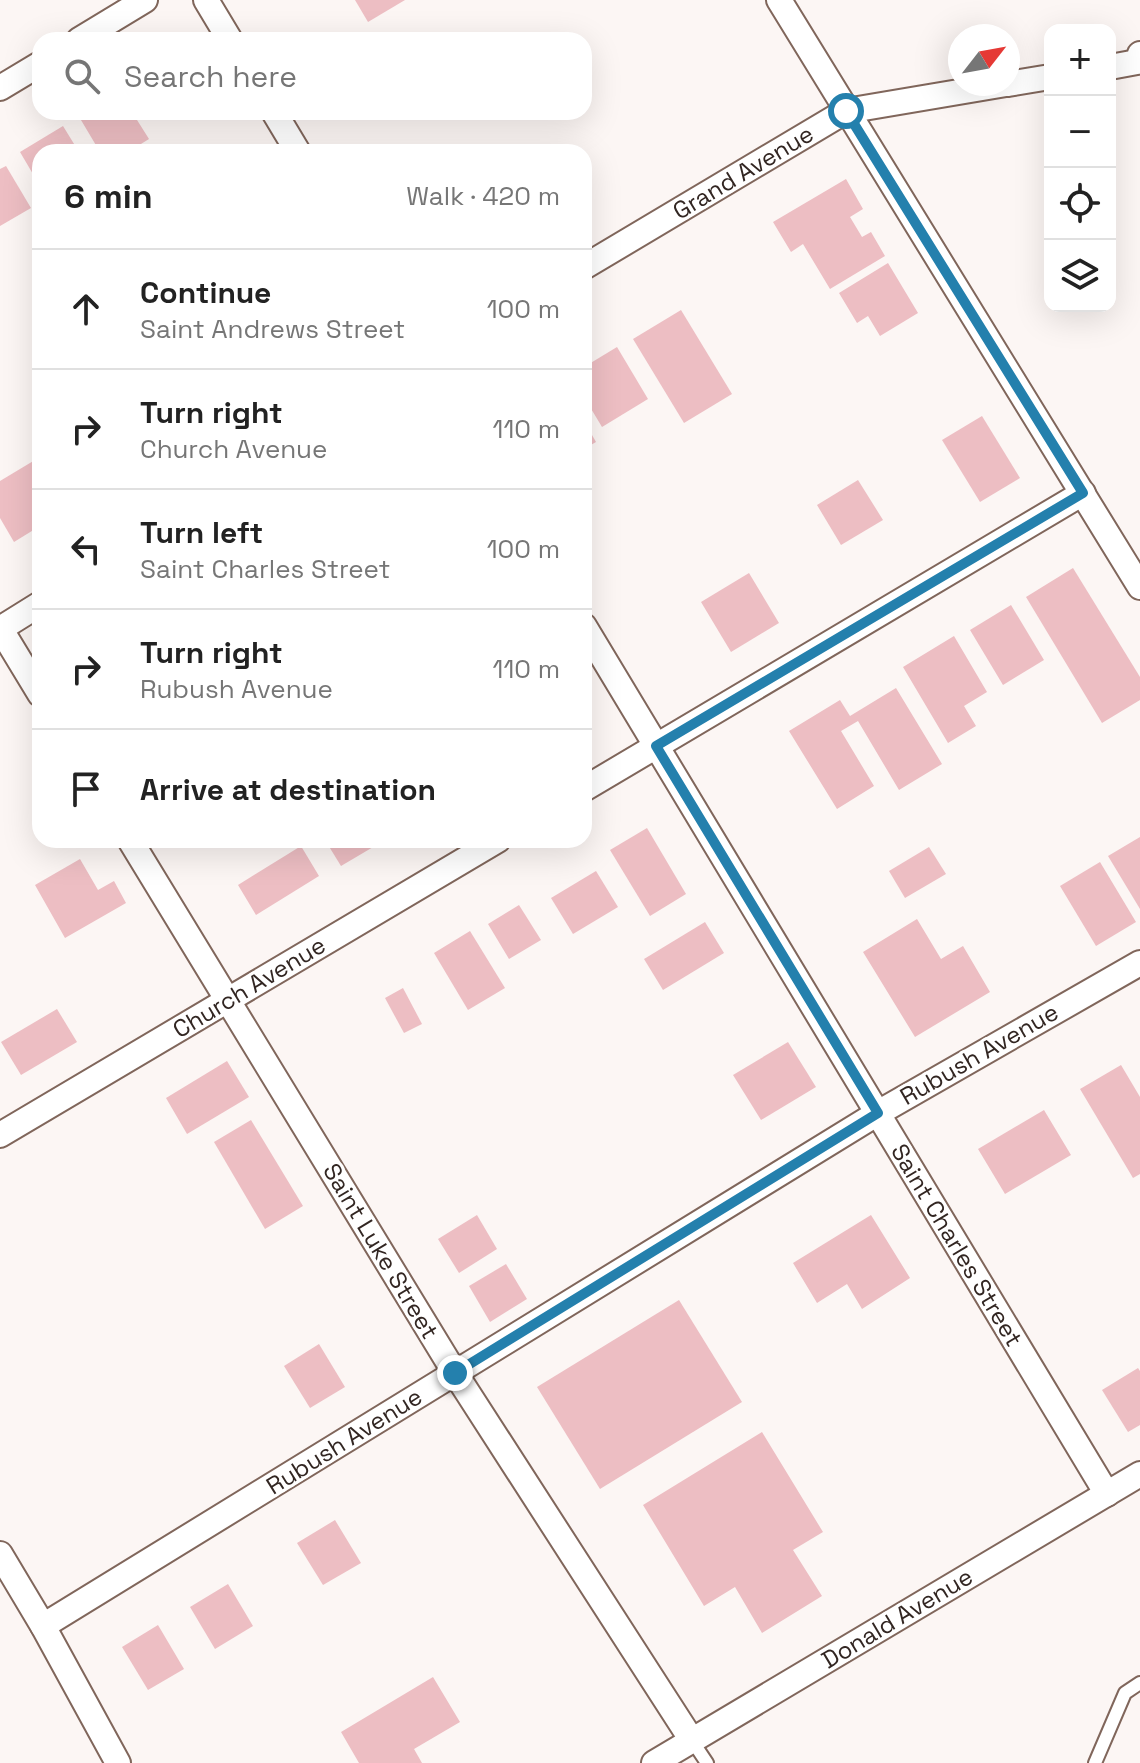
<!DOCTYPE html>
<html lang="en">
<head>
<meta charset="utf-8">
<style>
  body { margin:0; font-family:"Space Grotesk",sans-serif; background:#f2f2f2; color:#222 }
  .controls { position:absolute; right:24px; top:24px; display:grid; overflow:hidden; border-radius:16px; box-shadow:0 8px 32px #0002 }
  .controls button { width:72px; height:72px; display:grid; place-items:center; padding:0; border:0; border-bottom:2px solid #e0e0e0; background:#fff; color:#222; font:40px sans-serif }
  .compass { position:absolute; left:948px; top:24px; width:72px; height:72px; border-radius:50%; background:#fff; box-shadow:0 8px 32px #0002; rotate:59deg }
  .stop { position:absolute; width:24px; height:24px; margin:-18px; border:6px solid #2480ad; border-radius:50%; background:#fff }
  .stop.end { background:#2480ad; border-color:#fff; box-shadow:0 2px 8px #0008 }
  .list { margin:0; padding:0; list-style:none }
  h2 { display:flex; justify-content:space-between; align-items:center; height:104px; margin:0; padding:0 32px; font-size:34px }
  h2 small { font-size:26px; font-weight:400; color:#767676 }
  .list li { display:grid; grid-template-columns:52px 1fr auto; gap:24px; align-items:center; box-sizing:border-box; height:120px; padding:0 32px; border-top:2px solid #e0e0e0 }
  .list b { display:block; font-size:30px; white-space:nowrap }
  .list p { margin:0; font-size:26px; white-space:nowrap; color:#767676 }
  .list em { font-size:26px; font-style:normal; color:#767676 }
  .icon { flex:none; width:44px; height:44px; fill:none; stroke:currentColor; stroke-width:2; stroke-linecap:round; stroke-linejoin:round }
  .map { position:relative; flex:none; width:1140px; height:1763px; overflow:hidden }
  .search { position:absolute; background:#fff; box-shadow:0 8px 32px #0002; left:32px; top:32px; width:560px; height:88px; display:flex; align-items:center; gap:20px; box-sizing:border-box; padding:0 28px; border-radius:24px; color:#767676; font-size:30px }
  .panel { position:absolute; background:#fff; box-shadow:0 8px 32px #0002; left:32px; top:144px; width:560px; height:704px; border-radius:24px }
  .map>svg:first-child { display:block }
  .building { fill:#edbec3 }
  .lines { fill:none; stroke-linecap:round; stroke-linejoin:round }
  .lane-casing { stroke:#80665b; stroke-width:16 }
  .street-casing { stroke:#80665b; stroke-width:28 }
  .lane { stroke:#fff; stroke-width:12 }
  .street { stroke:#fff; stroke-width:24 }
  .route { stroke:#2480ad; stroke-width:10 }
  .labels { text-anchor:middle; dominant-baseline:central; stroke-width:6; stroke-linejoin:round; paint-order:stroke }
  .street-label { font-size:24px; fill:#322622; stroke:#fff }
</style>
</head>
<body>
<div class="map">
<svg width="1140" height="1763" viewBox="0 0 1140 1763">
  <rect width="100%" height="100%" fill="#fcf6f4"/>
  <g class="building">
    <polygon points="355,0 405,0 368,22"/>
    <polygon points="82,112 132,112 149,139 128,152 121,152 119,149 115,152 100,152 78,115"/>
    <polygon points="63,126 79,152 40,152 40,186 20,152"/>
    <polygon points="6,166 31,208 0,226 0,169"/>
    <polygon points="846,179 863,209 850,217 862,237 871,232 885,256 830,289 803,244 791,252 773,222"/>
    <polygon points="888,263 918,313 880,336 868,316 857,323 839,293"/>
    <polygon points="681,310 732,394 684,423 633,339"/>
    <polygon points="617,347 648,399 602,427 584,397 584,367"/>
    <polygon points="982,416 1020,478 980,502 942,440"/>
    <polygon points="584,421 596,442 584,449"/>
    <polygon points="35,460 40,469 40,526 14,542 0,518 0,481"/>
    <polygon points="858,480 883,520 841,545 817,505"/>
    <polygon points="1073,568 1140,677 1140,700 1102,723 1026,597"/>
    <polygon points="749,573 779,623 731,652 701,602"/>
    <polygon points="1011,605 1044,660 1003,685 970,630"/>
    <polygon points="954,636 987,692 964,706 976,726 948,743 903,667"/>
    <polygon points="896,688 942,764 899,790 858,721 841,731 874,786 837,809 789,731 840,700 850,716"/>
    <polygon points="647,828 686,894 650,916 610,850"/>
    <polygon points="1140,837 1140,909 1108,856"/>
    <polygon points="325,840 385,840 341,866"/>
    <polygon points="301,846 319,876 256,915 238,885"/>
    <polygon points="929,847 946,874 905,898 889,871"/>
    <polygon points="80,859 98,890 114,881 126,903 65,938 35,885"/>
    <polygon points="1100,862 1136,922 1096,946 1060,886"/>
    <polygon points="596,871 618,907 573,934 551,898"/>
    <polygon points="519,905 541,940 509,959 488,924"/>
    <polygon points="917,919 941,959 963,946 990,992 915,1037 863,952"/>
    <polygon points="705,922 724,953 663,990 644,959"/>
    <polygon points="470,931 505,988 468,1010 434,953"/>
    <polygon points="403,988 422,1024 404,1033 385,998"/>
    <polygon points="57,1009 77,1042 21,1075 1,1042"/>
    <polygon points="788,1042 816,1087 761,1120 733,1075"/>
    <polygon points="227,1061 249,1097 187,1134 166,1098"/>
    <polygon points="1121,1065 1140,1097 1140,1174 1133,1178 1080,1089"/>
    <polygon points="1044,1110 1071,1155 1005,1194 978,1149"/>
    <polygon points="251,1120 303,1206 265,1229 214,1142"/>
    <polygon points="477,1215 497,1249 459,1273 438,1239"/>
    <polygon points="871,1215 910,1278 862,1309 847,1284 817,1303 793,1263"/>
    <polygon points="506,1264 527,1299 490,1322 469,1286"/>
    <polygon points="679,1300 742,1402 600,1489 537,1387"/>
    <polygon points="319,1344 345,1387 310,1408 284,1366"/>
    <polygon points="1138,1368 1140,1371 1140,1425 1128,1432 1102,1390"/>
    <polygon points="762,1432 823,1532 793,1550 822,1596 762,1633 735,1587 704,1606 643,1505"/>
    <polygon points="335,1520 361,1563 323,1585 297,1543"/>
    <polygon points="228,1584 253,1626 215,1649 190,1607"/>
    <polygon points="158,1625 184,1669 148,1690 122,1647"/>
    <polygon points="433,1677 460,1722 414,1749 422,1763 359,1763 341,1732"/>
  </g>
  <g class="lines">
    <g class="lane-casing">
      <g id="lane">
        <polyline points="691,1739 707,1763"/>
        <polyline points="1095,1763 1125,1693 1140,1683"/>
      </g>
    </g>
    <g class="street-casing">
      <g id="street">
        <polyline points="206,0 230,40"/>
        <polyline points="779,0 1140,587"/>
        <polyline points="79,40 145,0"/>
        <polyline points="1110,67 1137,62 1140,54"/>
        <polyline points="1008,84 1050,77"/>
        <polyline points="0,88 40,64"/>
        <polyline points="274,112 298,152"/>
        <polyline points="584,267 846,111 1006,84"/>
        <polyline points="584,626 1107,1494"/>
        <polyline points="0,628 40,694"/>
        <polyline points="0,629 40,604"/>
        <polyline points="584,789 1083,493"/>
        <polyline points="130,840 455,1373 691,1739"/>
        <polyline points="0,1135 498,840"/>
        <polyline points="0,1554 43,1626 118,1763"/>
        <polyline points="43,1626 878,1113 1140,963"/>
        <polyline points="654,1763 1140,1474"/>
      </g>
    </g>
    <use href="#lane" class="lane"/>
    <use href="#street" class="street"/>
  </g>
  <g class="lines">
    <polyline class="route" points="455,1373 878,1113 656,746 1083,493 846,111"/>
  </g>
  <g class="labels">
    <g class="street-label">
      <text transform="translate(743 172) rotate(-31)">Grand Avenue</text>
      <text transform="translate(249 987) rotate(-31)">Church Avenue</text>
      <text transform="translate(979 1054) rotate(-30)">Rubush Avenue</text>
      <text transform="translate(957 1245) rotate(59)">Saint Charles Street</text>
      <text transform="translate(381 1251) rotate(59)">Saint Luke Street</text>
      <text transform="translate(344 1441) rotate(-32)">Rubush Avenue</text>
      <text transform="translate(897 1618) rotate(-31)">Donald Avenue</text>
    </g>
  </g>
</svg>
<div class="controls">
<button>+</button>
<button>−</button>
<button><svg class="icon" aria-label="locate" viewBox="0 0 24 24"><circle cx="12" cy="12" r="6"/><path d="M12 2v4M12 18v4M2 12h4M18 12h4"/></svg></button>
<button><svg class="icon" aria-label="layers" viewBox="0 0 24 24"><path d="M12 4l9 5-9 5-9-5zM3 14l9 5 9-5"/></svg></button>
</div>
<svg class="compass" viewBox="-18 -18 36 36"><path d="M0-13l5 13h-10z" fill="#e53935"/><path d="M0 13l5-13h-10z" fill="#767676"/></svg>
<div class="stop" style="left:846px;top:111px"></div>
<div class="stop end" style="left:455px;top:1373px"></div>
<div class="search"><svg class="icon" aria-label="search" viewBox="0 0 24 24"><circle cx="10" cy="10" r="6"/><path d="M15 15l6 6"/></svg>Search here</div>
<section class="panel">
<h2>6 min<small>Walk · 420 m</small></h2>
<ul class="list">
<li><svg class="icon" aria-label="ahead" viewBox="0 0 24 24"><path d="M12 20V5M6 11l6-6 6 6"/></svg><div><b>Continue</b><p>Saint Andrews Street</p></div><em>100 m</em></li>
<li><svg class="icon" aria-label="right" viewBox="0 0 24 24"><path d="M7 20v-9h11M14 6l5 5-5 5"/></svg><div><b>Turn right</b><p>Church Avenue</p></div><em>110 m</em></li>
<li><svg class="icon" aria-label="left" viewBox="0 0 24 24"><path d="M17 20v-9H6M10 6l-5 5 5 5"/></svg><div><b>Turn left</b><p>Saint Charles Street</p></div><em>100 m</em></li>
<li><svg class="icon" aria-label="right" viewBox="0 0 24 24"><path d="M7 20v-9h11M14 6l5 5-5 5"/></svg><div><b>Turn right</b><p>Rubush Avenue</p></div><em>110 m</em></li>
<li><svg class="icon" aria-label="arrive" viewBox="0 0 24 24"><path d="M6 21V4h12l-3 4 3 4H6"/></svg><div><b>Arrive at destination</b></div></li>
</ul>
</section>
</div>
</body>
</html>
